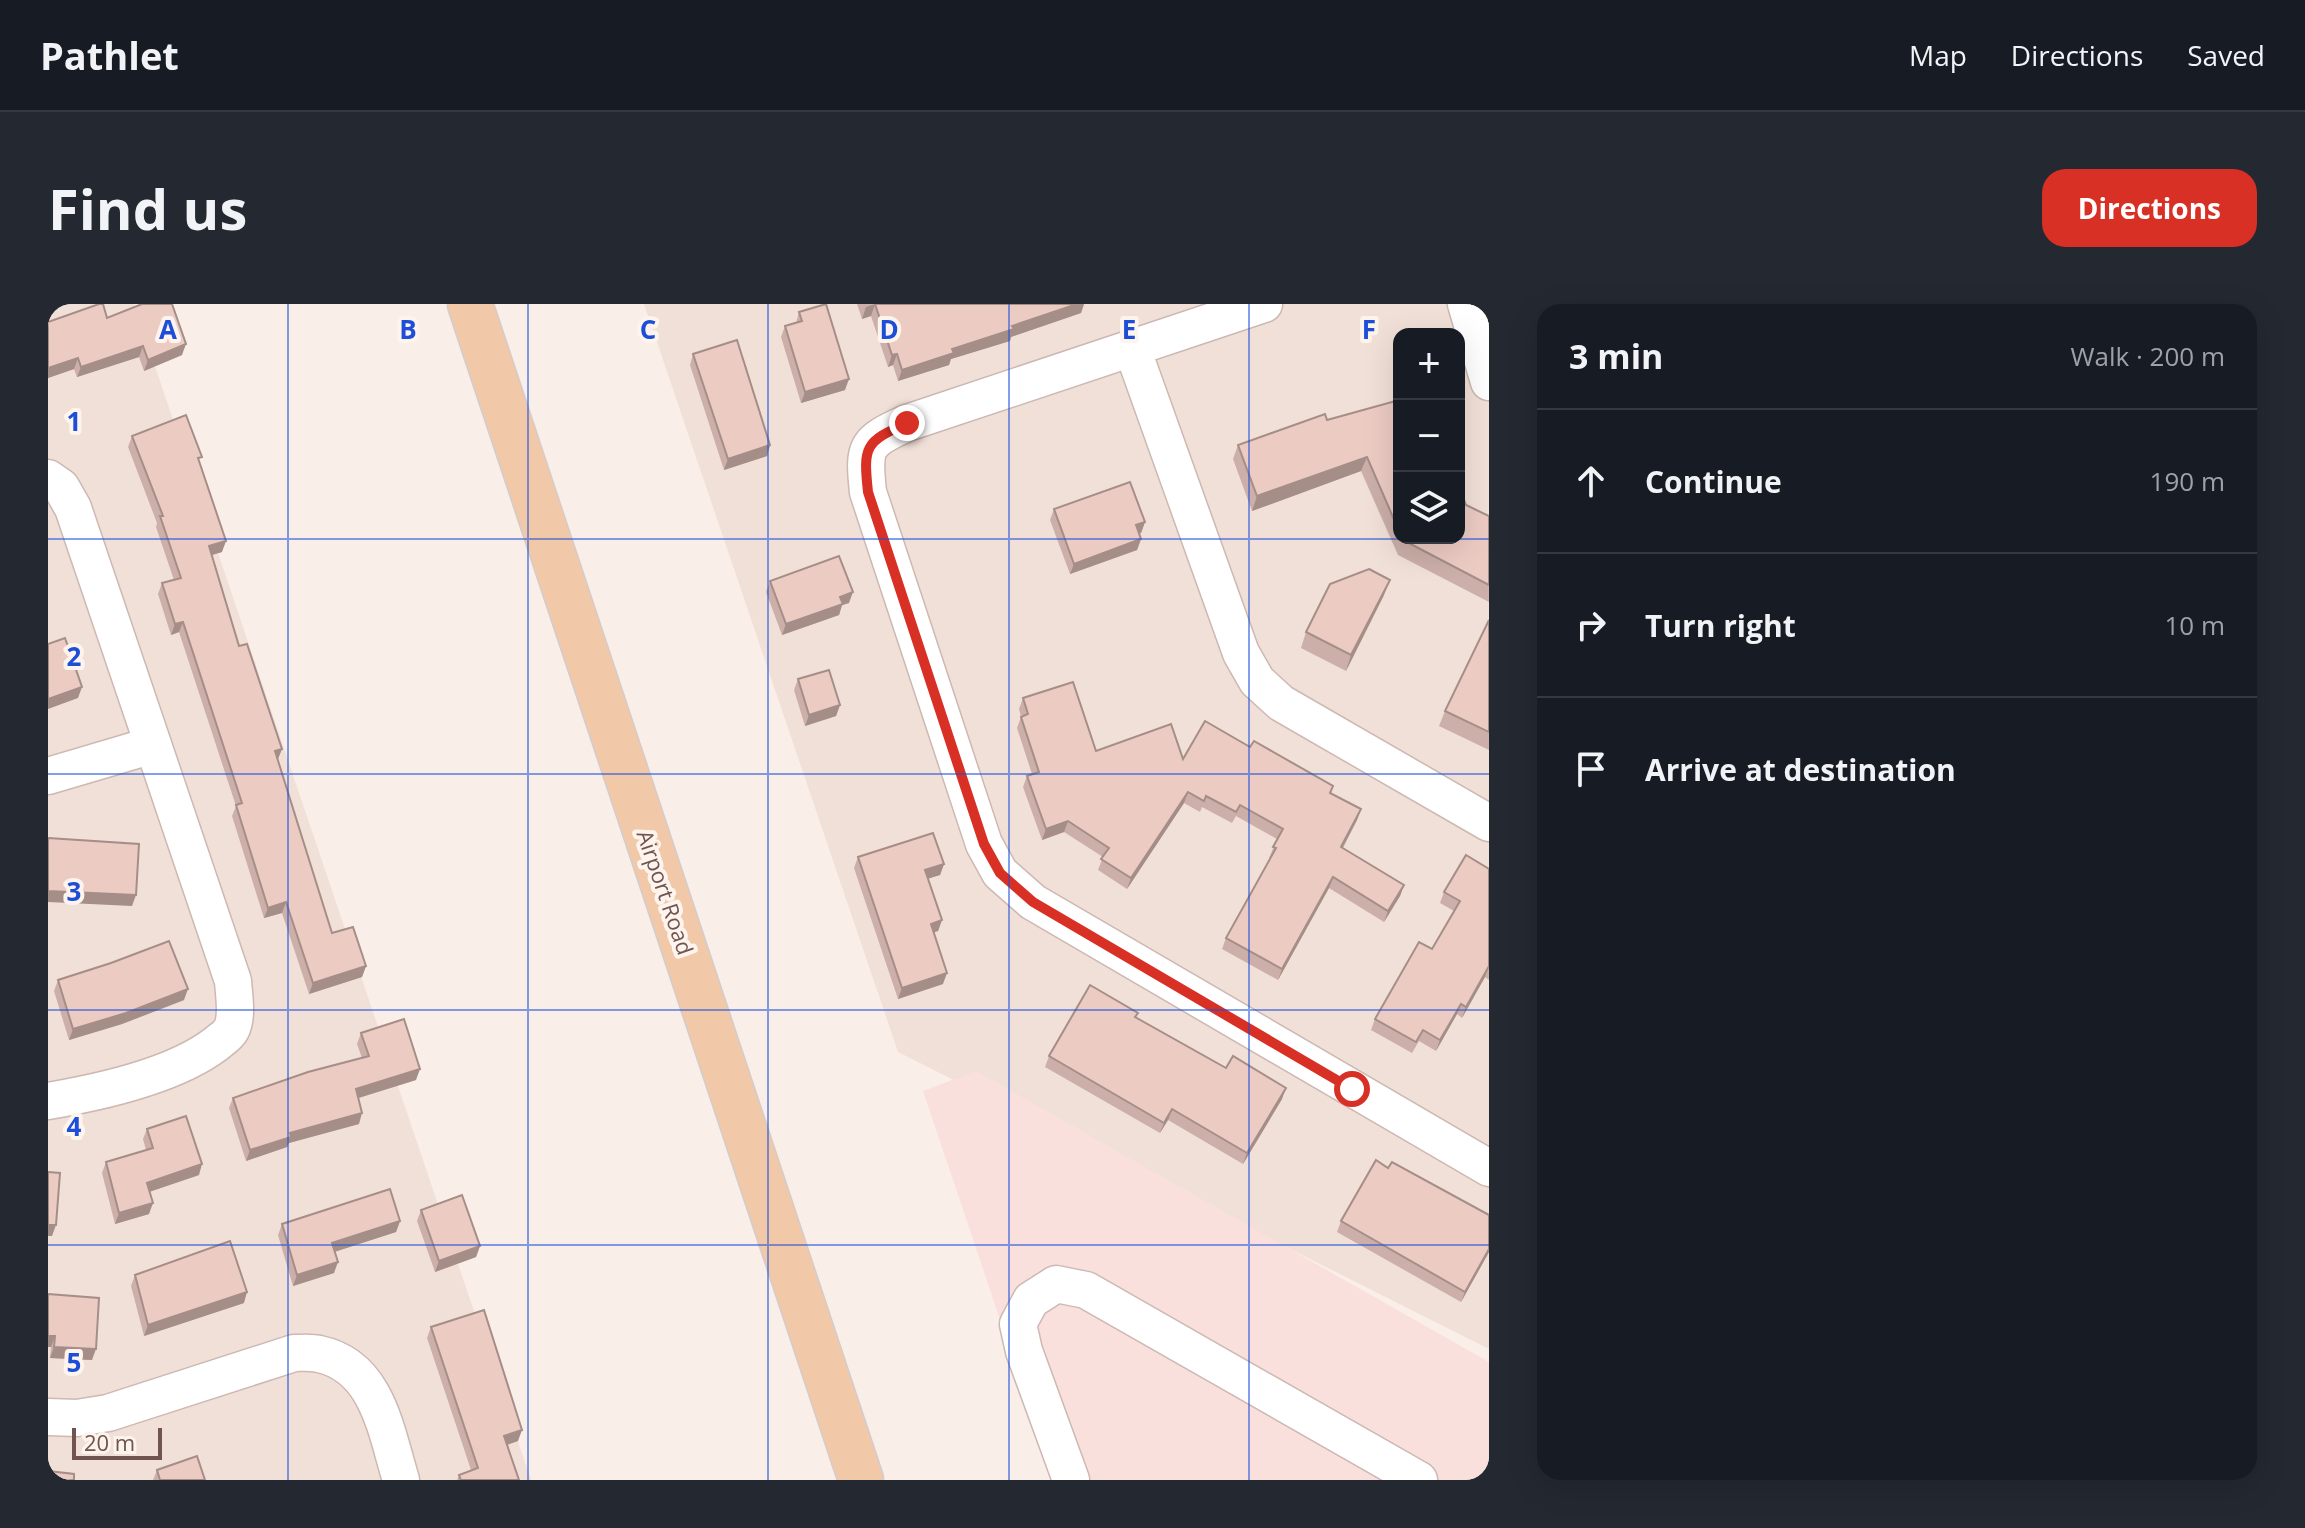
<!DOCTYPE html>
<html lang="en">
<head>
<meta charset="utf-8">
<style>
  body { margin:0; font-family:"Open Sans",sans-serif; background:#242831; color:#f1f3f6 }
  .controls { position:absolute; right:24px; top:24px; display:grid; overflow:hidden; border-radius:16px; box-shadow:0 8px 32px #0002 }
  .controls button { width:72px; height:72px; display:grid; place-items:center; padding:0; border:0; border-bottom:2px solid #363941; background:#171b24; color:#f1f3f6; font:40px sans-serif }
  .scale { position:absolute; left:24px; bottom:20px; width:90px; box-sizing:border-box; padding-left:8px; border:4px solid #71544f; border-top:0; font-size:22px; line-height:28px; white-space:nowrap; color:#71544f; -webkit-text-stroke:6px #fdf4ee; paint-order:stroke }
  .stop { position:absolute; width:24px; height:24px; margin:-18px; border:6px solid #d93025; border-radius:50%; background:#fff }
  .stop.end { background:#d93025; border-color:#fff; box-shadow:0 2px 8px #0008 }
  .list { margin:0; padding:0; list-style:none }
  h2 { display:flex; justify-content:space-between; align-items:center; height:104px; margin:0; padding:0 32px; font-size:34px }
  h2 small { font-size:26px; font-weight:400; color:#9ea1a6 }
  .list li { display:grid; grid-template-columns:52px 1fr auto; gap:24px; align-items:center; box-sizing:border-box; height:144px; padding:0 32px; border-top:2px solid #363941 }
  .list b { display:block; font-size:30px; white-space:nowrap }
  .list em { font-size:26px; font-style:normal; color:#9ea1a6 }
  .icon { flex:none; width:44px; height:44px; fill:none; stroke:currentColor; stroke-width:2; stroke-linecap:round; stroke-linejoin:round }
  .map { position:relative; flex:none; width:1441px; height:1176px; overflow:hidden; border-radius:24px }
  header { display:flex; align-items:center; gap:48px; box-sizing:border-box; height:112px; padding:0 40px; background:#171b24; border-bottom:2px solid #363941 }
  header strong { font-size:38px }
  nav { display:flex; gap:44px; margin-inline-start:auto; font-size:28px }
  .intro { display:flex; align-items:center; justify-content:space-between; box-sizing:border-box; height:192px; padding:0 48px }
  h1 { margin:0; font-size:56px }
  .button { padding:20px 36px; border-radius:24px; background:#d93025; color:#fff; font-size:28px; font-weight:700 }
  main { display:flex; gap:48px; padding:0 48px }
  aside { flex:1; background:#171b24; border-radius:24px; box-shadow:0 8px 32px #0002 }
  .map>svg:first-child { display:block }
  .residential { fill:#f1e0d7; fill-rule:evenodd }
  .commercial { fill:#f9e0dd }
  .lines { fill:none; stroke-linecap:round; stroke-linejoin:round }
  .minor-casing { stroke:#cdb8b2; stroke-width:39 }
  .major-casing { stroke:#d4ccca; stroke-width:47 }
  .minor { stroke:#fff; stroke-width:36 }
  .major { stroke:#f1c8a8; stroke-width:44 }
  .wall { fill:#cbafa8 }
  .shaded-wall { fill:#a58e88 }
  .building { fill:#eccbc3; stroke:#a58e88; stroke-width:2 }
  .route { stroke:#d93025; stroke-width:10 }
  .grid { fill:none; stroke:#1d4ed8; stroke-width:2; stroke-opacity:0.55 }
  .labels { text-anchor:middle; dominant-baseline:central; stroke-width:8; stroke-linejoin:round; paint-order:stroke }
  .street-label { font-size:22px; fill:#71544f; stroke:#fdf4ee }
  .grid-label { font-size:26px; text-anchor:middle; font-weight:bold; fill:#1d4ed8; stroke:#fdf4ee; stroke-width:8; stroke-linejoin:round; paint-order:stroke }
</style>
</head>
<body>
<header>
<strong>Pathlet</strong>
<nav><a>Map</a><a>Directions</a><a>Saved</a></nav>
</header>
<div class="intro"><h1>Find us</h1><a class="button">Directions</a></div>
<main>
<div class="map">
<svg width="1441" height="1176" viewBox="0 0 1441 1176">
  <rect width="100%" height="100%" fill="#faefe8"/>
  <g class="residential">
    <polygon points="0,0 86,0 483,1176 0,1176"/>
    <path d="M596 0H1441V1045L850 748ZM1351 30H1411V234H1351Z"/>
  </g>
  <polygon class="commercial" points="928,767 1441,1058 1441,1176 1006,1176 875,787"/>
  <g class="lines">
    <g class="minor-casing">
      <g id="minor">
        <path d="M1216 0 859 119C817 138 815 142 820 188L936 540 952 569 985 598 1441 864"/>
        <polyline points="1418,0 1441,78"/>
        <polyline points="1084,44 1193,349 1209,377 1233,399 1441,519"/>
        <path d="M0 174 13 183 25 204 185 677C186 692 190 713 183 726 182 728 176 734 174 735 134 770 53 788 0 797"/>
        <polyline points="0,472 105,441"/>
        <path d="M0 1113 29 1114 60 1109 246 1049C254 1049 263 1048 271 1050 330 1062 338 1128 353 1176"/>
        <polyline points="1023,1176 976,1047 970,1020 983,996 1008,980 1038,986 1371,1176"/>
      </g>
    </g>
    <g class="major-casing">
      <polyline id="major" points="422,0 813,1176"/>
    </g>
    <use href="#minor" class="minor"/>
    <use href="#major" class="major"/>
  </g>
  <g class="wall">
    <polygon points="809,0 1036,0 1033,9 963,33 962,37 903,55 901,61 850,77 845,61 840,63 823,12 814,15"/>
    <polygon points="751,8 797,86 753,99 733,33 737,22 748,19"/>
    <polygon points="59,14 134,51 96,67 91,53 29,73 26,65 0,74 0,18"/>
    <polygon points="645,50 722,141 719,152 676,166 642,61"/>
    <polygon points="1351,96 1351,234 1411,234 1418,201 1441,212 1441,298 1350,251 1313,167 1204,207 1185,155 1190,141"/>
    <polygon points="84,132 151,159 174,248 164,251 191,342 234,445 229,456 284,629 318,662 314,673 261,690 234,609 216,614 184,512 188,502 131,328 123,331 110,290 114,279 126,276 108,223 109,219 80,143"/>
    <polygon points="1006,205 1097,218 1093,229 1091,230 1093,235 1089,246 1022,270 1002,216"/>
    <polygon points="722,277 801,299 794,301 791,311 734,331 718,288"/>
    <polygon points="1336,291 1298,367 1253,344 1258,328"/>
    <polygon points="1441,316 1441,446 1391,422 1397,407"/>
    <polygon points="750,375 792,401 788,412 757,422 746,386"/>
    <polygon points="975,394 1048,447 1135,455 1283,489 1313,505 1309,516 1295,544 1356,581 1352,592 1336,618 1281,584 1230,676 1174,645 1178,634 1223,554 1221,554 1229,535 1188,512 1184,519 1154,503 1152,508 1136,499 1079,585 1050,566 1055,553 1016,528 994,536 975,483 979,472 984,470 969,424 973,413 971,405"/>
    <polygon points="810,553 896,560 892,571 880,574 894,616 890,627 886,628 895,680 850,695 806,564"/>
    <polygon points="1441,565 1441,676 1437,673 1414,714 1409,710 1388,747 1371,737 1364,749 1323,726 1327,715 1384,645 1406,607 1392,599 1396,588"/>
    <polygon points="10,676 136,696 74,720 21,736 6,687"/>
    <polygon points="1088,713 1234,795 1195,860 1120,816 1112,829 997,763 1001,752"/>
    <polygon points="313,729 368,776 310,794 311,820 241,839 239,843 198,857 181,804 185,794 314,754 309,740"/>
    <polygon points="99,825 151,871 101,888 101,910 67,920 54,869 58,858 98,846 95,835"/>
    <polygon points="1340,864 1441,911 1441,948 1413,998 1289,928 1293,917"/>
    <polygon points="373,906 432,942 428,953 387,968 369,917"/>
    <polygon points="352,917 348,928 286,948 286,969 245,982 230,931 234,920"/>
    <polygon points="87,971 196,999 96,1032 83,982"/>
    <polygon points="0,990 44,1056 2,1054 3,1043"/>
    <polygon points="383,1023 470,1137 459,1141 471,1176 409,1176 411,1171 423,1166 379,1034"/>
    <polygon points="109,1166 157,1176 105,1176"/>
  </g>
  <g class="shaded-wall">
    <polygon points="827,0 823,12 814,15 818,3"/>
    <polygon points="1029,0 1036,0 1033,9 963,33 962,37 903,55 901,61 850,77 854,66 964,22"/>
    <polygon points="138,40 134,51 96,67 100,56"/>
    <polygon points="95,42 91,53 29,73 33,63"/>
    <polygon points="849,50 845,61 840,63 844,51"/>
    <polygon points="30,54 26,65 0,74 0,64"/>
    <polygon points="801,75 797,86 753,99 757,88"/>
    <polygon points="722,141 719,152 676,166 680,155"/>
    <polygon points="1319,153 1313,167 1204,207 1209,192"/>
    <polygon points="1097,218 1093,229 1084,232 1088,221"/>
    <polygon points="1093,235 1089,246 1022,270 1026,260"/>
    <polygon points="178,237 174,248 157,253 161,242"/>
    <polygon points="1342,276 1336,291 1298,367 1303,351"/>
    <polygon points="805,288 801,299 794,301 791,311 734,331 738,320 792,293"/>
    <polygon points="135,318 131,328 123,331 127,320"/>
    <polygon points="34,383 30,394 0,405 0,395"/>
    <polygon points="792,401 788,412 757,422 761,411"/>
    <polygon points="234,445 230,455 223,458 227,447"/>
    <polygon points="1140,488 1136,499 1079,585 1083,574"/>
    <polygon points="1313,505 1309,516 1289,554 1293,543"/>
    <polygon points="1020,517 1016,528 994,536 998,525"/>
    <polygon points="896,560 892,571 873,577 877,566"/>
    <polygon points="1285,573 1281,584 1230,676 1234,665"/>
    <polygon points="1356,581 1352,592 1336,618 1340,607"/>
    <polygon points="0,587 88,591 84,602 0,598"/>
    <polygon points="238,598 234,609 216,614 220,604"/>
    <polygon points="894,616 890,627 879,631 883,620"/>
    <polygon points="318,662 314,673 261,690 265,679"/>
    <polygon points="1441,662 1437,673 1414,714 1418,703"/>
    <polygon points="899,669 895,680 850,695 854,684"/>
    <polygon points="140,685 136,696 74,720 21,736 25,725"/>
    <polygon points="1413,700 1409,710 1388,747 1392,736"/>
    <polygon points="372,765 368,776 304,796 308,785"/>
    <polygon points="1238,784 1234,795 1195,860 1199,849"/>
    <polygon points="1124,805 1120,816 1112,829 1116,819"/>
    <polygon points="314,809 311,820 241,839 239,843 198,857 202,846 242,829"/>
    <polygon points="154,860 151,871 95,890 99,879"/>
    <polygon points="105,899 101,910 67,920 71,909"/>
    <polygon points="352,917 348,928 280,950 284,939"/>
    <polygon points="0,921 8,921 4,932 0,932"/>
    <polygon points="432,942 428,953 387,968 391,957"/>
    <polygon points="1441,945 1441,948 1413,998 1417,988"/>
    <polygon points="290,958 286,969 245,982 249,971"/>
    <polygon points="199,988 196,999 96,1032 100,1021"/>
    <polygon points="0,1032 7,1032 3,1043 0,1043"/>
    <polygon points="6,1043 48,1045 44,1056 2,1054"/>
    <polygon points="474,1126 470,1137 452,1143 456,1132"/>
  </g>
  <g class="building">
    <polygon points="51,0 55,0 59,14 94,0 124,0 138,40 100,56 95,42 33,63 30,54 0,64 0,18"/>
    <polygon points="778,0 801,75 757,88 737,22 754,17 751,8"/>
    <polygon points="827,0 1029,0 964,22 966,25 904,45 906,49 854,66 849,50 844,51"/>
    <polygon points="689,36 722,141 680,155 645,50"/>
    <polygon points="1351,96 1351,227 1319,153 1209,192 1190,141 1277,110 1279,116"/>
    <polygon points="138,111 154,153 150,154 178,237 161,242 191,342 199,340 234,445 227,447 284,629 305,623 318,662 265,679 238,598 220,604 188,501 194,499 135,318 127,320 114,279 133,274 112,212 115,212 84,132"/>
    <polygon points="1082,178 1097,218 1088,221 1093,235 1026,260 1006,205"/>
    <polygon points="1411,184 1418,201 1441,212 1441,281 1355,236 1354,234 1411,234"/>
    <polygon points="791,252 805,288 792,293 795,300 738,320 722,277"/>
    <polygon points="1321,265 1342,276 1303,351 1258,328 1282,280"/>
    <polygon points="1441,316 1441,428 1397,407"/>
    <polygon points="17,334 34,383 0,395 0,340"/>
    <polygon points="781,366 792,401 761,411 750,375"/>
    <polygon points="1025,378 1048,447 1123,420 1135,455 1157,417 1202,443 1206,437 1285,482 1282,489 1313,505 1293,543 1356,581 1340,607 1285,573 1234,665 1178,634 1228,544 1225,543 1235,525 1192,501 1188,508 1158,492 1156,497 1140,488 1083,574 1053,555 1061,544 1020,517 998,525 979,472 991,468 973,413 980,410 975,394"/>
    <polygon points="885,529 896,560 877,566 894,616 883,620 899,669 854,684 810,553"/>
    <polygon points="0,534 91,540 88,591 0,587"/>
    <polygon points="1418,551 1441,565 1441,662 1418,703 1413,700 1392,736 1375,726 1368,738 1327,715 1371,638 1384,645 1412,597 1396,588"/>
    <polygon points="121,637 140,685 78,709 25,725 10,676 63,659"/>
    <polygon points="1042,681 1090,709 1087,713 1178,764 1185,752 1238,784 1199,849 1124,805 1116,819 1001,752"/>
    <polygon points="356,715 372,765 308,785 314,809 242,829 243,833 202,846 185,794 260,768 321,752 313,729"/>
    <polygon points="138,812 154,860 99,879 105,899 71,909 58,858 105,844 99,825"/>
    <polygon points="1328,856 1340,864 1344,858 1441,911 1441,945 1417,988 1293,917"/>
    <polygon points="0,868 12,869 8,921 0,921"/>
    <polygon points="342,885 352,917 284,939 290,958 249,971 234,920"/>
    <polygon points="414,891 432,942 391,957 373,906"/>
    <polygon points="182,937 199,988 100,1021 87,971"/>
    <polygon points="0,990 51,994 48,1045 6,1043 7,1032 0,1032"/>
    <polygon points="436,1006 474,1126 456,1132 471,1176 413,1176 411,1171 430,1164 383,1023"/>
    <polygon points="149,1152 157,1176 112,1176 109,1166"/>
    <polygon points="0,1167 26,1170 26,1176 0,1176"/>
  </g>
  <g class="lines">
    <path class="route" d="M859 119C817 138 815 142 820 188L936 540 952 569 985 598 1304 785"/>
  </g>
  <path class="grid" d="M240 0V1176M480 0V1176M720 0V1176M961 0V1176M1201 0V1176M0 235H1441M0 470H1441M0 706H1441M0 941H1441"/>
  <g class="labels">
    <g class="street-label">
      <text transform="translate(618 588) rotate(71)">Airport Road</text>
    </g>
  </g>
  <g class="grid-label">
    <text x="120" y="35">A</text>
    <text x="360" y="35">B</text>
    <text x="600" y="35">C</text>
    <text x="841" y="35">D</text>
    <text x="1081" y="35">E</text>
    <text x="1321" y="35">F</text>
    <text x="26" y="127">1</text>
    <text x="26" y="362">2</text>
    <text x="26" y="597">3</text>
    <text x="26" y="832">4</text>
    <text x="26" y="1068">5</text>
  </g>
</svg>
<div class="controls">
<button>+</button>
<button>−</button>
<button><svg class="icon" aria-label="layers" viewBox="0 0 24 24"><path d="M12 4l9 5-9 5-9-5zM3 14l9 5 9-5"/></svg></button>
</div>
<div class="scale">20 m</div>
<div class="stop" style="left:1304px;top:785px"></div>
<div class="stop end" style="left:859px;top:119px"></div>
</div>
<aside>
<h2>3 min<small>Walk · 200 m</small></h2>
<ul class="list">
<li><svg class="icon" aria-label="ahead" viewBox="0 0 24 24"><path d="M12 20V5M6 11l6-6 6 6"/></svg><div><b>Continue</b></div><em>190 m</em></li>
<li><svg class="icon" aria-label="right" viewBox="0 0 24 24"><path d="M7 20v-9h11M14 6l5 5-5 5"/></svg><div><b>Turn right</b></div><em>10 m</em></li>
<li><svg class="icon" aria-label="arrive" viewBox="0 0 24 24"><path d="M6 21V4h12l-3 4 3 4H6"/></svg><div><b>Arrive at destination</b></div></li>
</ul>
</aside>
</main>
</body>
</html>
